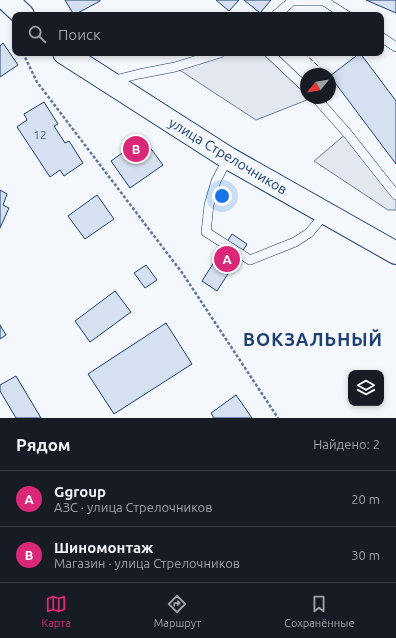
<!DOCTYPE html>
<html lang="ru">
<head>
<meta charset="utf-8">
<style>
  body { margin:0; font-family:Ubuntu,sans-serif; background:#20242c; color:#f1f3f6 }
  .controls { position:absolute; right:12px; bottom:12px; display:grid; overflow:hidden; border-radius:8px; box-shadow:0 2px 6px #0003 }
  .controls button { width:36px; height:36px; display:grid; place-items:center; padding:0; border:0; border-bottom:1px solid #363941; background:#171b24; color:#f1f3f6; font:20px sans-serif }
  .compass { position:absolute; left:300px; top:68px; width:36px; height:36px; border-radius:50%; background:#171b24; box-shadow:0 2px 6px #0003; rotate:240deg }
  .you { position:absolute; left:222px; top:196px; width:14px; height:14px; margin:-10px; border:3px solid #fff; border-radius:50%; background:#1a73e8; box-shadow:0 0 0 6px #1a73e833 }
  .badge { display:grid; place-items:center; width:26px; height:26px; border-radius:50%; background:#db2777; color:#fff; font-size:13px; font-weight:700 }
  .pin { position:absolute; translate:-50% -50%; border:2px solid #fff; box-shadow:0 1px 4px #0006 }
  .list { margin:0; padding:0; list-style:none }
  h2 { display:flex; justify-content:space-between; align-items:center; height:52px; margin:0; padding:0 16px; font-size:17px }
  h2 small { font-size:13px; font-weight:400; color:#9ea1a6 }
  .list li { display:grid; grid-template-columns:26px 1fr auto; gap:12px; align-items:center; box-sizing:border-box; height:56px; padding:0 16px; border-top:1px solid #363941 }
  .list b { display:block; font-size:15px; white-space:nowrap }
  .list p { margin:0; font-size:13px; white-space:nowrap; color:#9ea1a6 }
  .list em { font-size:13px; font-style:normal; color:#9ea1a6 }
  .icon { flex:none; width:22px; height:22px; fill:none; stroke:currentColor; stroke-width:2; stroke-linecap:round; stroke-linejoin:round }
  .map { position:relative; flex:none; width:396px; height:418px; overflow:hidden }
  .search { position:absolute; background:#171b24; box-shadow:0 2px 6px #0003; left:12px; right:12px; top:12px; height:44px; display:flex; align-items:center; gap:10px; box-sizing:border-box; padding:0 14px; border-radius:8px; color:#9ea1a6; font-size:15px }
  .sheet { height:164px; background:#171b24 }
  nav { display:flex; justify-content:space-around; align-items:center; box-sizing:border-box; height:56px; border-top:1px solid #363941; background:#171b24; font-size:11px; color:#9ea1a6 }
  nav a { display:grid; justify-items:center; gap:2px }
  nav .on { color:#db2777 }
  .map>svg:first-child { display:block }
  .parking { fill:#e3e8f0; stroke:#687fa3 }
  .building { fill:#d5e0f0; stroke:#1d3f73 }
  .lines { fill:none; stroke-linecap:round; stroke-linejoin:round }
  .service-casing { stroke:#1d3f73; stroke-width:10 }
  .secondary-casing { stroke:#1d3f73; stroke-width:24 }
  .path { stroke:#5e769c; stroke-width:2.5; stroke-dasharray:3 2; stroke-linecap:butt }
  .service { stroke:#f4f7fb; stroke-width:9 }
  .secondary { stroke:#f4f7fb; stroke-width:22 }
  .fence { stroke:#1d3f73; stroke-width:1; stroke-dasharray:5 2; stroke-linecap:butt }
  .labels { text-anchor:middle; dominant-baseline:central; stroke-width:3; stroke-linejoin:round; paint-order:stroke }
  .number-label { font-size:12px; fill:#4b6792 }
  .street-label { font-size:14px; fill:#1d3f73; stroke:#f4f7fb }
  .district-label { font-size:18px; font-weight:bold; letter-spacing:1px; fill:#1d3f73; stroke:#f4f7fb }
</style>
</head>
<body>
<div class="map">
<svg width="396" height="418" viewBox="0 0 396 418">
  <rect width="100%" height="100%" fill="#f4f7fb"/>
  <g class="parking">
    <polygon points="220,53 269,53 306,88 306,98 312,98 256,120 175,67"/>
    <polygon points="347,133 396,195 396,210 388,210 314,161"/>
  </g>
  <g class="building">
    <polygon points="65,0 100,0 100,1 74,15"/>
    <polygon points="216,0 239,0 229,11"/>
    <polygon points="244,0 271,0 260,13"/>
    <polygon points="366,0 396,0 396,13"/>
    <polygon points="3,43 18,65 0,77 0,46"/>
    <polygon points="360,53 396,101 396,164 330,76"/>
    <polygon points="44,102 58,124 54,126 65,143 69,141 83,163 64,176 60,170 50,177 17,127 27,120 24,114"/>
    <polygon points="143,138 163,165 130,188 111,161"/>
    <polygon points="0,190 7,194 3,205 9,208 0,228"/>
    <polygon points="97,195 114,219 85,239 68,216"/>
    <polygon points="232,234 247,244 217,291 202,281"/>
    <polygon points="146,265 157,280 145,288 134,273"/>
    <polygon points="115,291 131,312 90,342 75,321"/>
    <polygon points="166,323 192,364 114,414 88,374"/>
    <polygon points="0,325 6,335 0,339"/>
    <polygon points="16,376 41,418 16,418 0,391 0,385"/>
    <polygon points="236,395 252,418 214,418 211,413"/>
  </g>
  <g class="lines">
    <g class="service-casing">
      <g id="service">
        <polyline points="276,15 292,1 324,1 346,15"/>
        <polyline points="381,37 396,47"/>
        <polyline points="269,53 306,88"/>
        <polyline points="111,81 139,74 175,67 220,53"/>
        <polyline points="316,98 347,133 396,195"/>
        <polyline points="228,158 216,181 209,205 206,232 250,260 295,242 309,233 325,214"/>
      </g>
    </g>
    <g class="secondary-casing">
      <g id="secondary">
        <polyline points="7,0 23,15"/>
        <polyline points="64,53 228,158 396,253"/>
      </g>
    </g>
    <polyline class="path" points="23,53 37,82 183,274 278,418"/>
    <use href="#service" class="service"/>
    <use href="#secondary" class="secondary"/>
    <polyline class="fence" points="304,53 327,74"/>
  </g>
  <g class="labels">
    <g class="number-label">
      <text x="40" y="134">12</text>
    </g>
    <g class="street-label">
      <text transform="translate(228 156) rotate(31)">улица Стрелочников</text>
    </g>
    <g class="district-label">
      <text x="313" y="339">ВОКЗАЛЬНЫЙ</text>
    </g>
  </g>
</svg>
<div class="controls">
<button><svg class="icon" aria-label="layers" viewBox="0 0 24 24"><path d="M12 4l9 5-9 5-9-5zM3 14l9 5 9-5"/></svg></button>
</div>
<svg class="compass" viewBox="-18 -18 36 36"><path d="M0-13l5 13h-10z" fill="#e53935"/><path d="M0 13l5-13h-10z" fill="#9ea1a6"/></svg>
<div class="you"></div>
<div class="pin badge" style="left:227px;top:259px">A</div>
<div class="pin badge" style="left:136px;top:149px">B</div>
<div class="search"><svg class="icon" aria-label="search" viewBox="0 0 24 24"><circle cx="10" cy="10" r="6"/><path d="M15 15l6 6"/></svg>Поиск</div>
</div>
<section class="sheet">
<h2>Рядом<small>Найдено: 2</small></h2>
<ul class="list">
<li><span class="badge">A</span><div><b>Ggroup</b><p>АЗС · улица Стрелочников</p></div><em>20 m</em></li>
<li><span class="badge">B</span><div><b>Шиномонтаж</b><p>Магазин · улица Стрелочников</p></div><em>30 m</em></li>
</ul>
</section>
<nav>
<a class="on"><svg class="icon" aria-label="map" viewBox="0 0 24 24"><path d="M3 6l6-2 6 2 6-2v14l-6 2-6-2-6 2zM9 4v14M15 6v14"/></svg>Карта</a>
<a><svg class="icon" aria-label="directions" viewBox="0 0 24 24"><path d="M12 3l9 9-9 9-9-9zM9 14v-3h6M13 9l2 2-2 2"/></svg>Маршрут</a>
<a><svg class="icon" aria-label="saved" viewBox="0 0 24 24"><path d="M7 4h10v16l-5-4-5 4z"/></svg>Сохранённые</a>
</nav>
</body>
</html>
